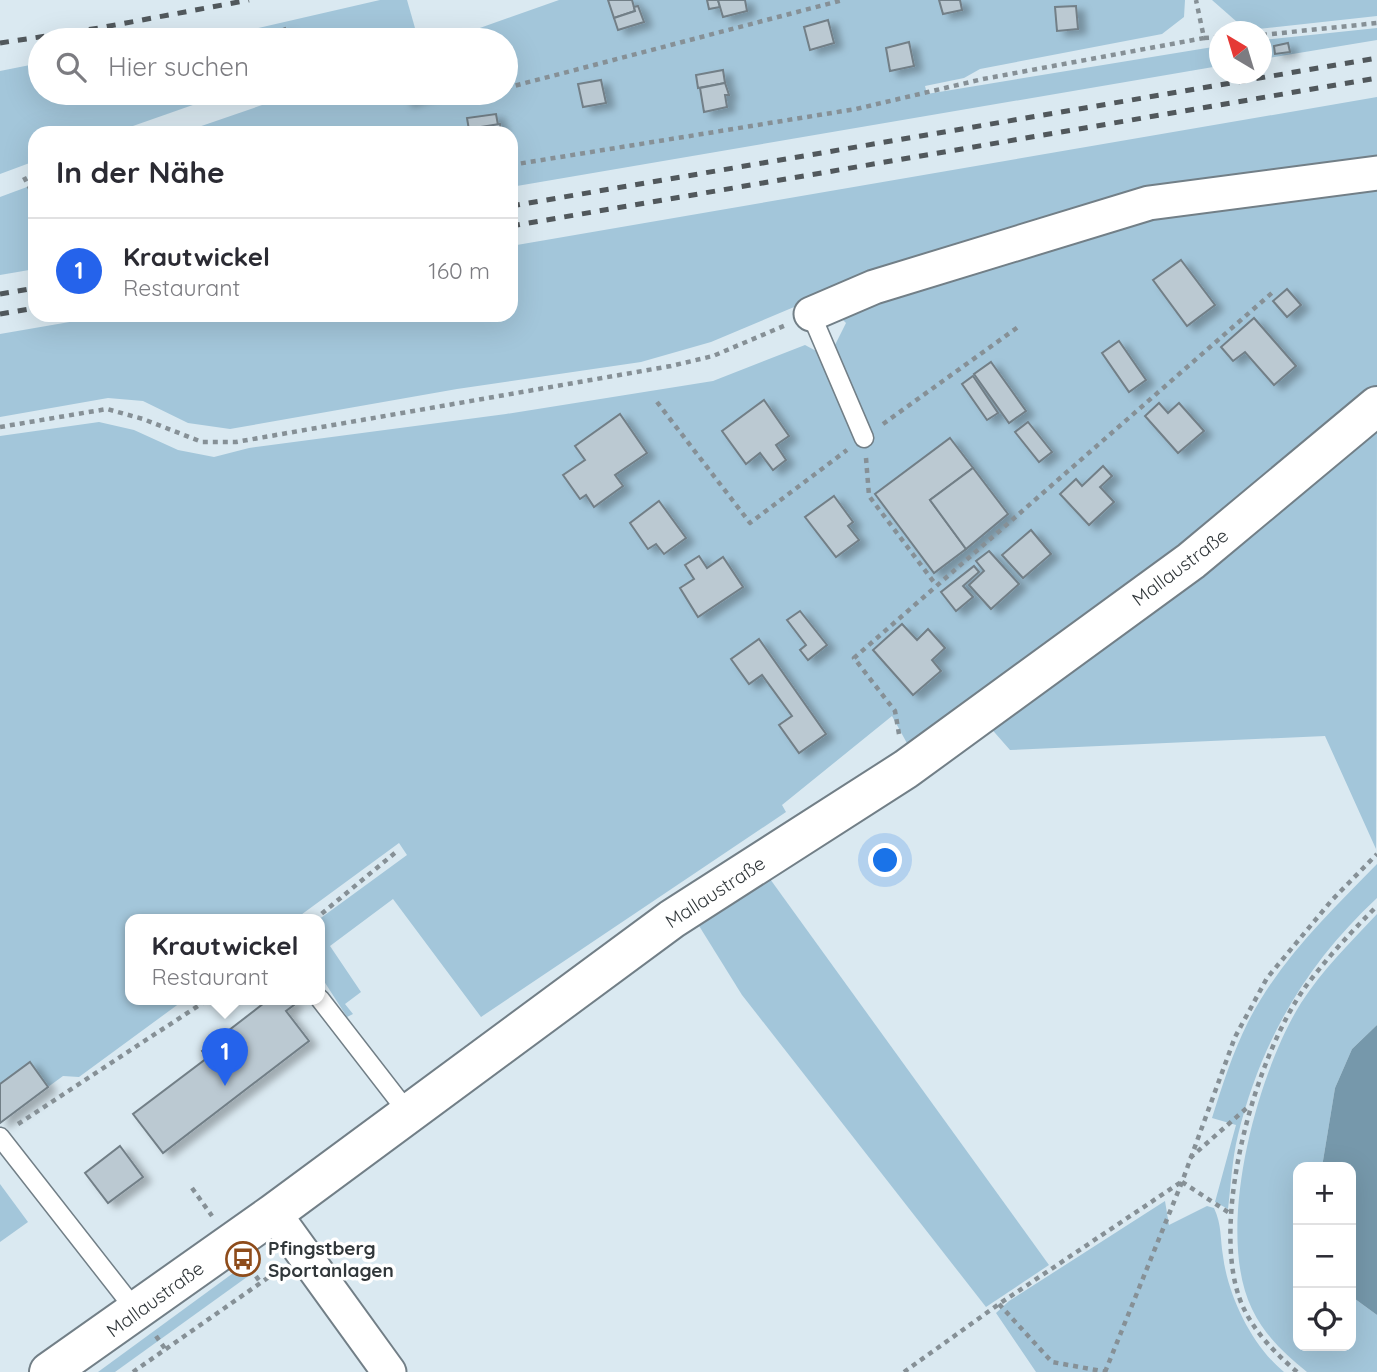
<!DOCTYPE html>
<html lang="de">
<head>
<meta charset="utf-8">
<style>
  body { margin:0; font-family:Quicksand,sans-serif; background:#f2f2f3; color:#2b2b33 }
  .controls { position:absolute; right:21px; bottom:21px; display:grid; overflow:hidden; border-radius:14px; box-shadow:0 7px 28px #0002 }
  .controls button { width:63px; height:63px; display:grid; place-items:center; padding:0; border:0; border-bottom:2px solid #e1e1e2; background:#fff; color:#2b2b33; font:35px sans-serif }
  .compass { position:absolute; left:1209px; top:21px; width:63px; height:63px; border-radius:50%; background:#fff; box-shadow:0 7px 28px #0002; rotate:322deg }
  .you { position:absolute; left:886px; top:861px; width:24px; height:24px; margin:-18px; border:5px solid #fff; border-radius:50%; background:#1a73e8; box-shadow:0 0 0 10px #1a73e833 }
  .badge { display:grid; place-items:center; width:46px; height:46px; border-radius:50%; background:#2563eb; color:#fff; font-size:23px; font-weight:700 }
  .pin { position:absolute; translate:-50% -58px; filter:drop-shadow(0 2px 4px #0008) }
  .pin::after { content:''; position:absolute; top:37px; width:24px; height:21px; background:inherit; clip-path:polygon(0 0,100% 0,50% 100%) }
  .popup { position:absolute; left:125px; top:914px; width:200px; height:91px; box-sizing:border-box; display:grid; place-content:center; border-radius:14px; background:#fff; filter:drop-shadow(0 2px 5px #0005); font-size:23px; white-space:nowrap; color:#7c7c81 }
  .popup b { font-size:26px; color:#2b2b33 }
  .popup::after { content:''; position:absolute; left:50%; top:100%; margin-left:-14px; border:14px solid transparent; border-top-color:#fff }
  .list { margin:0; padding:0; list-style:none }
  h2 { display:flex; justify-content:space-between; align-items:center; height:91px; margin:0; padding:0 28px; font-size:30px }
  h2 small { font-size:23px; font-weight:400; color:#7c7c81 }
  .list li { display:grid; grid-template-columns:46px 1fr auto; gap:21px; align-items:center; box-sizing:border-box; height:105px; padding:0 28px; border-top:2px solid #e1e1e2 }
  .list b { display:block; font-size:26px; white-space:nowrap }
  .list p { margin:0; font-size:23px; white-space:nowrap; color:#7c7c81 }
  .list em { font-size:23px; font-style:normal; color:#7c7c81 }
  .icon { flex:none; width:38px; height:38px; fill:none; stroke:currentColor; stroke-width:2; stroke-linecap:round; stroke-linejoin:round }
  .map { position:relative; flex:none; width:1377px; height:1372px; overflow:hidden }
  .search { position:absolute; background:#fff; box-shadow:0 7px 28px #0002; left:28px; top:28px; width:490px; height:77px; display:flex; align-items:center; gap:18px; box-sizing:border-box; padding:0 24px; border-radius:38px; color:#7c7c81; font-size:26px }
  .panel { position:absolute; background:#fff; box-shadow:0 7px 28px #0002; left:28px; top:126px; width:490px; height:196px; border-radius:21px }
  .map>svg:first-child { display:block }
  .green { fill:#a3c6da }
  .water { fill:#7698ab }
  .building { fill:#bbc9d2; stroke:#727f87; stroke-width:2; filter:url(#shadow) }
  .lines { fill:none; stroke-linecap:round; stroke-linejoin:round }
  .lane-casing { stroke:#727f87; stroke-width:21 }
  .street-casing { stroke:#727f87; stroke-width:37 }
  .secondary-casing { stroke:#727f87; stroke-width:42 }
  .path { stroke:#869096; stroke-width:4.5; stroke-dasharray:5 5; stroke-linecap:butt }
  .lane { stroke:#fff; stroke-width:18 }
  .street { stroke:#fff; stroke-width:33 }
  .secondary { stroke:#fff; stroke-width:38 }
  .rail { stroke:#51585c; stroke-width:5; stroke-dasharray:9 9; stroke-linecap:butt }
  .labels { text-anchor:middle; dominant-baseline:central; stroke-width:7; stroke-linejoin:round; paint-order:stroke }
  .street-label { font-size:19px; fill:#31373a; stroke:#fff }
  .poi-label { font-size:19px; font-weight:bold; fill:#31373a; stroke:#fff; text-anchor:start }
</style>
</head>
<body>
<div class="map">
<svg width="1377" height="1372" viewBox="0 0 1377 1372">
  <defs>
    <filter id="shadow"><feDropShadow dx="8" dy="4.5" stdDeviation="3.5" flood-color="#0004"/></filter>
  </defs>
  <rect width="100%" height="100%" fill="#dae9f1"/>
  <g class="green">
    <polygon points="380,0 407,0 415,28 379,40 206,40"/>
    <polygon points="559,0 1185,0 1184,17 1162,34 980,69 964,78 925,86 927,94 1219,46 1219,66 511,187 511,133 181,133 297,93 506,93 506,40 446,40"/>
    <polygon points="1212,0 1377,0 1377,16 1258,29 1237,22"/>
    <polygon points="1377,28 1377,40 1262,59 1262,40"/>
    <polygon points="40,63 40,93 227,93 113,133 35,133 35,161 0,174 0,71"/>
    <polygon points="1377,97 1377,160 806,302 711,342 641,362 457,389 230,429 188,423 143,401 108,398 0,417 0,334 110,315 511,315 511,246"/>
    <polygon points="1377,182 1377,392 1321,443 908,745 892,716 782,805 786,812 481,1017 393,899 330,946 361,992 345,1004 353,1014 347,1017 320,975 318,920 407,855 399,843 294,920 131,920 131,1000 184,1000 79,1077 63,1076 48,1087 30,1062 0,1084 0,436 99,422 134,430 178,450 214,457 249,448 506,414 713,381 805,345 820,353 834,347 846,323 842,319 859,304 1084,229"/>
    <polygon points="35,184 35,269 0,275 0,197"/>
    <polygon points="1377,424 1376,849 1325,736 1010,750 988,725"/>
    <path d="M1377 864V898C1306 964 1261 1041 1238 1135 1232 1159 1231 1185 1228 1209L1215 1202 1236 1125 1212 1118C1222 1086 1233 1052 1248 1022 1279 961 1330 912 1377 864Z"/>
    <polygon points="765,872 1049,1265 986,1307 742,995 696,921"/>
    <path d="M1377 914V1025L1352 1049 1335 1088 1322 1167H1298V1346H1351V1296L1377 1315V1372H1307C1284 1353 1265 1336 1252 1309 1214 1231 1257 1073 1301 1003 1322 970 1350 943 1377 914Z"/>
    <polygon points="0,1184 28,1222 0,1242"/>
    <path d="M1165 1201 1169 1225 1207 1206 1214 1208C1222 1225 1220 1238 1223 1256 1228 1296 1252 1346 1284 1372H1036L996 1313 1009 1301Z"/>
    <polygon points="251,1260 258,1269 115,1372 98,1372"/>
  </g>
  <polygon class="water" points="1377,1025 1377,1315 1351,1296 1351,1167 1322,1167 1335,1088 1352,1049"/>
  <g class="building">
    <polygon points="608,0 632,0 635,11 614,18"/>
    <polygon points="707,0 718,0 720,7 709,9"/>
    <polygon points="718,0 745,0 747,11 723,17"/>
    <polygon points="939,0 960,0 962,10 943,14"/>
    <polygon points="638,6 644,22 618,30 614,18 635,11 634,7"/>
    <polygon points="1076,6 1078,29 1057,31 1055,7"/>
    <polygon points="828,20 834,43 810,50 804,27"/>
    <polygon points="285,28 290,40 264,40 263,37"/>
    <polygon points="909,42 914,66 890,71 886,48"/>
    <polygon points="1288,43 1290,52 1275,54 1274,46"/>
    <polygon points="723,70 725,83 698,88 696,75"/>
    <polygon points="601,80 606,103 583,107 578,84"/>
    <polygon points="725,83 729,95 725,95 727,107 704,112 700,88"/>
    <polygon points="402,93 427,93 428,94 405,102"/>
    <polygon points="496,114 498,125 469,130 467,118"/>
    <polygon points="500,124 501,133 475,133 474,128"/>
    <polygon points="1181,260 1215,305 1187,326 1153,280"/>
    <polygon points="1287,289 1301,305 1287,317 1273,301"/>
    <polygon points="1254,318 1296,366 1274,385 1245,352 1233,361 1221,347"/>
    <polygon points="1119,341 1146,380 1129,392 1102,353"/>
    <polygon points="991,362 1026,411 1009,423 974,374"/>
    <polygon points="973,376 998,413 987,420 962,384"/>
    <polygon points="764,400 789,436 776,445 786,460 773,470 760,453 746,464 722,431"/>
    <polygon points="1159,403 1168,413 1179,403 1204,431 1178,453 1145,416"/>
    <polygon points="620,414 647,453 615,475 623,486 594,507 586,495 580,499 563,475 585,460 575,446"/>
    <polygon points="1028,422 1052,452 1039,462 1015,432"/>
    <polygon points="950,438 973,468 930,500 966,549 934,573 875,494"/>
    <polygon points="1103,466 1112,476 1100,487 1114,502 1089,525 1060,494 1076,479 1082,486"/>
    <polygon points="973,468 1008,514 966,549 930,500"/>
    <polygon points="834,496 853,522 848,526 859,540 836,557 805,517"/>
    <polygon points="659,501 686,538 664,554 656,544 648,549 630,523"/>
    <polygon points="1031,530 1051,554 1023,578 1002,555"/>
    <polygon points="989,551 1019,584 991,609 969,585 984,571 976,561"/>
    <polygon points="699,556 707,568 723,557 743,587 698,617 680,588 694,579 685,565"/>
    <polygon points="974,566 979,572 963,586 973,597 956,611 941,592"/>
    <polygon points="800,611 827,645 808,660 800,650 806,645 787,620"/>
    <polygon points="902,624 917,640 928,629 945,648 932,660 941,671 913,695 873,650"/>
    <polygon points="759,639 826,734 799,753 779,725 792,716 762,675 749,684 731,659"/>
    <polygon points="268,1000 291,1000 294,1005 286,1011 309,1041 163,1153 133,1114 207,1058 202,1051"/>
    <polygon points="30,1062 48,1087 0,1123 0,1084"/>
    <polygon points="120,1146 143,1177 108,1203 85,1173"/>
  </g>
  <g class="lines">
    <g class="lane-casing">
      <g id="lane">
        <polyline points="811,314 864,438"/>
        <polyline points="320,999 409,1114"/>
        <polyline points="0,1137 137,1312"/>
      </g>
    </g>
    <g class="street-casing">
      <g id="street">
        <polyline points="811,314 874,287 1149,203 1377,173"/>
        <polyline points="274,1213 389,1372"/>
      </g>
    </g>
    <g class="secondary-casing">
      <polyline id="secondary" points="49,1372 274,1213 672,919 906,769 1191,561 1377,406"/>
    </g>
    <g class="path">
      <polyline points="441,30 443,40"/>
      <polyline points="1262,35 1377,23"/>
      <polyline points="1204,38 1220,37"/>
      <polyline points="506,88 843,0"/>
      <polyline points="453,93 454,102 488,93"/>
      <polyline points="511,165 856,109 983,79 1204,38 1196,0"/>
      <polyline points="24,177 35,198"/>
      <polyline points="657,402 750,523 847,450"/>
      <polyline points="883,424 1018,327"/>
      <polyline points="0,427 107,409 143,419 202,442 236,442 671,366 713,356 786,325"/>
      <polyline points="866,458 869,496 936,585"/>
      <polyline points="899,734 895,711 854,658 1273,292"/>
      <polyline points="314,920 396,852"/>
      <polyline points="18,1124 207,1000"/>
      <polyline points="1190,1158 1249,1106"/>
      <polyline points="1182,1182 1231,1214"/>
      <polyline points="192,1188 212,1216"/>
      <polyline points="250,1268 261,1283"/>
      <polyline points="999,1304 1052,1362 1107,1372"/>
      <polyline points="156,1336 166,1350"/>
      <polyline points="133,1372 279,1270"/>
      <polyline points="904,1372 999,1304 1181,1182"/>
      <polyline points="1105,1372 1182,1182 1235,1037 1267,978 1332,900 1377,854"/>
      <path d="M1297 1372C1273 1351 1250 1328 1239 1297 1211 1214 1256 1055 1306 986 1327 958 1352 931 1377 906"/>
    </g>
    <use href="#lane" class="lane"/>
    <use href="#street" class="street"/>
    <use href="#secondary" class="secondary"/>
    <g class="rail">
      <polyline points="0,43 99,28 249,0"/>
      <polyline points="511,206 1377,58"/>
      <polyline points="511,226 1377,78"/>
      <polyline points="0,294 35,288"/>
      <polyline points="0,314 35,308"/>
    </g>
  </g>
  <defs>
    <g id="bus-ring" transform="scale(1.75)"><circle r="9.5" fill="#fff" stroke="#8e4c1b" stroke-width="1.5"/><path d="M-5-6H5V4H4V6H2V4H-2V6H-4V4H-5ZM-3.5-4V0h7V-4ZM-3.5 1.2v1.5H-2V1.2ZM2 1.2v1.5H3.5V1.2Z" fill="#8e4c1b"/></g>
  </defs>
  <g fill-rule="evenodd">
    <use href="#bus-ring" x="243" y="1259"/>
  </g>
  <g class="labels">
    <g class="street-label">
      <text transform="translate(1180 567) rotate(-37)">Mallaustraße</text>
      <text transform="translate(715 892) rotate(-33)">Mallaustraße</text>
      <text transform="translate(155 1299) rotate(-36)">Mallaustraße</text>
    </g>
    <g class="poi-label">
      <text x="268" y="1248">Pfingstberg<tspan x="268" dy="22">Sportanlagen</tspan></text>
    </g>
  </g>
</svg>
<div class="controls">
<button>+</button>
<button>−</button>
<button><svg class="icon" aria-label="locate" viewBox="0 0 24 24"><circle cx="12" cy="12" r="6"/><path d="M12 2v4M12 18v4M2 12h4M18 12h4"/></svg></button>
</div>
<svg class="compass" viewBox="-18 -18 36 36"><path d="M0-13l5 13h-10z" fill="#e53935"/><path d="M0 13l5-13h-10z" fill="#7c7c81"/></svg>
<div class="you"></div>
<div class="pin badge" style="left:225px;top:1086px">1</div>
<div class="popup"><b>Krautwickel</b>Restaurant</div>
<div class="search"><svg class="icon" aria-label="search" viewBox="0 0 24 24"><circle cx="10" cy="10" r="6"/><path d="M15 15l6 6"/></svg>Hier suchen</div>
<section class="panel">
<h2>In der Nähe<small></small></h2>
<ul class="list">
<li><span class="badge">1</span><div><b>Krautwickel</b><p>Restaurant</p></div><em>160 m</em></li>
</ul>
</section>
</div>
</body>
</html>
